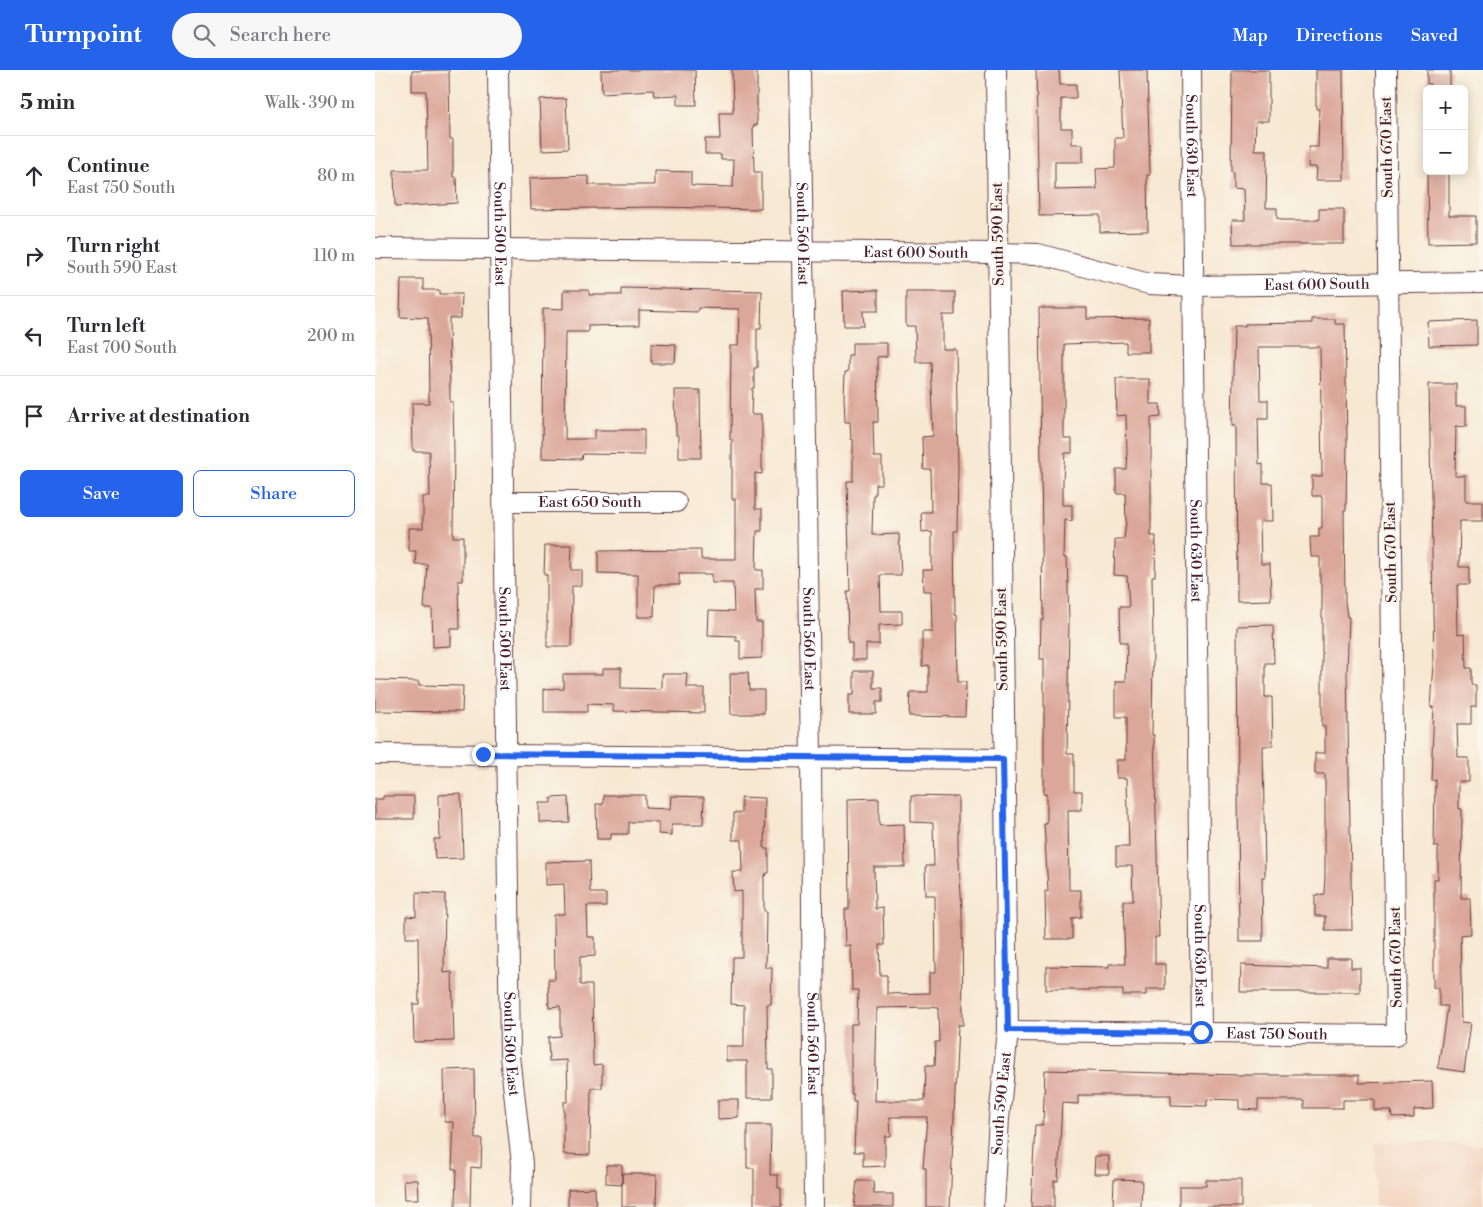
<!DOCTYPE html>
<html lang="en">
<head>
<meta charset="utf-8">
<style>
  body { margin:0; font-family:"Libre Bodoni",serif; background:#f7f7f7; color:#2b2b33 }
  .controls { position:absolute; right:15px; top:15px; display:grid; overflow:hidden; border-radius:8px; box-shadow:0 2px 12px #0003 }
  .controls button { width:45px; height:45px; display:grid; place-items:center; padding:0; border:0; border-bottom:1px solid #e1e1e2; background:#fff; color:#2b2b33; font:25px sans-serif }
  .stop { position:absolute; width:15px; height:15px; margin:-11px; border:4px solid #2563eb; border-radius:50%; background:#fff }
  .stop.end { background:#2563eb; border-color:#fff; box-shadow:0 1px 5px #0008 }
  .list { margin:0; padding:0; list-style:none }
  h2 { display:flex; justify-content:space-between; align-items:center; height:65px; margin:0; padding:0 20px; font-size:21px }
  h2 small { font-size:16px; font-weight:400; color:#7c7c81 }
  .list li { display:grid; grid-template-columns:32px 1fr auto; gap:15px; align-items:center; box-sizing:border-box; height:80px; padding:0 20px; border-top:1px solid #e1e1e2 }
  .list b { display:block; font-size:19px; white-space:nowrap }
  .list p { margin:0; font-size:16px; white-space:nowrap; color:#7c7c81 }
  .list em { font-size:16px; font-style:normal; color:#7c7c81 }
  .actions { display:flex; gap:10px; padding:15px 20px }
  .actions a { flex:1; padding:11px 0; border:1px solid #2563eb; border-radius:8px; text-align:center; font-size:18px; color:#2563eb }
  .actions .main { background:#2563eb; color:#fff }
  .icon { flex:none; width:28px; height:28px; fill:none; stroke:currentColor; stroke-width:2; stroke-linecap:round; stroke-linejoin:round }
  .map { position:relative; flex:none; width:1108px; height:1137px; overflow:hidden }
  header { display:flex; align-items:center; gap:30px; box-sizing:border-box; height:70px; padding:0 25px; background:#2563eb; color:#fff }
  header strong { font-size:24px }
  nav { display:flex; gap:28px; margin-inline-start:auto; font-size:18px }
  .search { width:350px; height:45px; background:#f7f7f7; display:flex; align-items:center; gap:12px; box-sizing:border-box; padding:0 18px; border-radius:28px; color:#7c7c81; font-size:19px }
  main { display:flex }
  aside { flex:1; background:#fff }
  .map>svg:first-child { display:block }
  .built { fill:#f3d4bf }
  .building { fill:#dba79a; fill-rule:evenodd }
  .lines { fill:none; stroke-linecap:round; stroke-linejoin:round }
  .minor-casing { stroke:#643d44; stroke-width:22 }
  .minor { stroke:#fff; stroke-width:20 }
  .route { stroke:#2563eb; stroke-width:6 }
  .labels { text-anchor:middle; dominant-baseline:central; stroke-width:5; stroke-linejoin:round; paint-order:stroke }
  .street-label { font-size:15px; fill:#4a1f2b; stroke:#fbf7ec }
</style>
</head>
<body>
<header>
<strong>Turnpoint</strong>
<div class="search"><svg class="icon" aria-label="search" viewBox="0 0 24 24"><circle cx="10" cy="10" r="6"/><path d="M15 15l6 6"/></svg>Search here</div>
<nav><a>Map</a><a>Directions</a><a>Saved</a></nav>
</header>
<main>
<aside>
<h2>5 min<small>Walk · 390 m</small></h2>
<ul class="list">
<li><svg class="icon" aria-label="ahead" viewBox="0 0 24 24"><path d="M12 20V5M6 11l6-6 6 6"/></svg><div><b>Continue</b><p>East 750 South</p></div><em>80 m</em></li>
<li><svg class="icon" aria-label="right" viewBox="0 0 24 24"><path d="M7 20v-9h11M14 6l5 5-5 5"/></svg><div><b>Turn right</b><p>South 590 East</p></div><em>110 m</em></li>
<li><svg class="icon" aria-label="left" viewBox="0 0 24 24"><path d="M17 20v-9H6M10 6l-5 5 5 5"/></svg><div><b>Turn left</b><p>East 700 South</p></div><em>200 m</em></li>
<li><svg class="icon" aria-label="arrive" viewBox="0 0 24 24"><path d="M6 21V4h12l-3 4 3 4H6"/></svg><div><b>Arrive at destination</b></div></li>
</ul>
<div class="actions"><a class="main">Save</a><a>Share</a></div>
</aside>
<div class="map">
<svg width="1108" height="1137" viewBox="0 0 1108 1137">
  <rect width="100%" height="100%" fill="#fbf7ec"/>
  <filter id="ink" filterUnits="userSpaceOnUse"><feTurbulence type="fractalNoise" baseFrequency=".02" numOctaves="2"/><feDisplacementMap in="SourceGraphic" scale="10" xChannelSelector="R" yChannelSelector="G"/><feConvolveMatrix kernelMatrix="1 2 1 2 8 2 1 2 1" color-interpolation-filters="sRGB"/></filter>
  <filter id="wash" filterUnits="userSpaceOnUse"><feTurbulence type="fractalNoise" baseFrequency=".0096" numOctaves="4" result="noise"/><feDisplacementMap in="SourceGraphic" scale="20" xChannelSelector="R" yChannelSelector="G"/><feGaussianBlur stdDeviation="1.12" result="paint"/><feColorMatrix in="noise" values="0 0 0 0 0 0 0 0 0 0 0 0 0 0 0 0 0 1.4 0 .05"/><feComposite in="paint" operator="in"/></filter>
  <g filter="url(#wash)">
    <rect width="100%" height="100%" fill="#f7e8d2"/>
    <polygon class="built" points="1000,1072 1108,1074 1108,1137 1000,1137"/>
    <g id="blocks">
      <g class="building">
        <polygon points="74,0 75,69 78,69 78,107 81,107 82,133 20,137 19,100 53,100 51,21 37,21 37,1"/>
        <polygon points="226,0 320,0 321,35 303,35 303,25 279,26 278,20 227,23"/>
        <polygon points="357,0 382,0 382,55 378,56 379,102 386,102 386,139 280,137 156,139 155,108 214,106 214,115 280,115 280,101 316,102 316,116 358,117 359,89 346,89 346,84 330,84 330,69 345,69 344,43 358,43"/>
        <polygon points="661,0 684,0 685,14 701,14 701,28 686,28 686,58 697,58 697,74 708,74 708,92 680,92 680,120 722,119 721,99 740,98 740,68 748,68 745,0 772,0 775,105 772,105 773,161 725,162 725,145 664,146"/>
        <polygon points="857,0 894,0 894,51 881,51 880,80 892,80 891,138 902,138 902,149 907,150 944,150 944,139 969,139 969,174 858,174 857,150 870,150 869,119 858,118 858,102 856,102"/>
        <polygon points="941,0 968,0 969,110 941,110 942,97 933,97 934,77 943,77 944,39 941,39"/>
        <polygon points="1052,0 1075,0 1075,19 1054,19 1055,14 1052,14"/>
        <polygon points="191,28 193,79 167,80 165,29"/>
        <polygon points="1052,101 1074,101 1074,146 1101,146 1101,172 1053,173"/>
        <polygon points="26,209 48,209 48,220 64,220 64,224 87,224 86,248 74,248 75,332 78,332 79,381 78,467 88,467 88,511 83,511 84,559 76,559 76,576 58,577 57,538 49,538 52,494 40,494 41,481 34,481 34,458 48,458 48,427 55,427 54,381 38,381 37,333 54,333 53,248 25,247"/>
        <polygon points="246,218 387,221 386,258 382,258 382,298 379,298 379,318 377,318 376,344 387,344 387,404 380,403 380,439 387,439 387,461 382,461 381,500 388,500 388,519 380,519 381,552 387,552 387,588 365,589 365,571 361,571 361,566 333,565 334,541 359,542 358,513 337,513 337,504 304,504 304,515 280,515 279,547 263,547 263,504 223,503 223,481 326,480 326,489 361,489 361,429 357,429 357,370 355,370 356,275 364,275 365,239 323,238 322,242 264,240 264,255 213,256 213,262 191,262 190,369 220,369 220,360 269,360 269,385 207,384 206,389 167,388 168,238 189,239 189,220 214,220 214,225 246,225"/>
        <polygon points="503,220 503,241 488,241 489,256 469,256 468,221"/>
        <polygon points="531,222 580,222 580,245 568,245 568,279 581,279 583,398 582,461 579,461 580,544 582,544 583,612 591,612 590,647 534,646 535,622 553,622 553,595 547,596 547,562 558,562 557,521 549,521 548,500 557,500 557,461 547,462 546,442 556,442 555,399 548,399 547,367 558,366 555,292 541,292 540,256 531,256"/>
        <polygon points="664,238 712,238 712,249 774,248 774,282 751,282 751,272 689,274 689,369 697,369 697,383 690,383 688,409 688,435 697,435 697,451 690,450 689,487 692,487 694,550 692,684 699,684 699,721 707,721 707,740 693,740 694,820 706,820 706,847 697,848 697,869 671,869 670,821 673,821 669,753 672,753 672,723 669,723 669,589 665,589 666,550 668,550"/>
        <polygon points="937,249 960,249 960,254 970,254 972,372 971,440 969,440 970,531 972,547 974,547 972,602 977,860 950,860 950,846 940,846 940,825 949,824 950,807 950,704 940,704 940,683 950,683 950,656 947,656 947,513 945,513 945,487 936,487 935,467 944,467 944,458 947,458 947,426 937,426 937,406 947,406 945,277 884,277 885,330 893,330 893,349 883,349 884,395 888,394 888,413 897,413 898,451 885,451 886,494 895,494 896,530 862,531 861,356 857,356 859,256 870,256 870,254 937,253"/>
        <polygon points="1102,250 1102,275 1054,276 1053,252"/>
        <polygon points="477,273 512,273 512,286 502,287 503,352 498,352 499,387 507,387 507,414 500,414 500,425 498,425 497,465 524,464 526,505 505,505 506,541 527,541 527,554 504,555 504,574 491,574 491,590 477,590 477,573 473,573 472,521 475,521 472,411 478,411 478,369 476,369 475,352 470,352 469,326 470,302 473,302 473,285 477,285"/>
        <polygon points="276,274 301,275 300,293 276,293"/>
        <polygon points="741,309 775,309 775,334 785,334 786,347 776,348 776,466 781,466 780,506 777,506 778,573 777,665 779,665 784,867 780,867 780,894 790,894 790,919 771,919 771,925 748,925 748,920 671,920 671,896 734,897 734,894 750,894 748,831 758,831 757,796 741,796 741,777 754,777 752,708 742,708 742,690 751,690 751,647 741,647 741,611 751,611 752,573 745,573 744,537 754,537 752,506 739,505 740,469 749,469 751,452 750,423 741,423 741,399 751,399 752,382 751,345 742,346"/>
        <polygon points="1054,314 1081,314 1081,336 1091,336 1091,357 1081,356 1080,406 1091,406 1091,431 1108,431 1108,451 1085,451 1084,497 1094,497 1094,515 1082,515 1083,565 1090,564 1091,598 1096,598 1096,615 1101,615 1101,637 1096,637 1096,654 1082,654 1083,688 1094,688 1094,712 1084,712 1084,739 1087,739 1086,828 1095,828 1096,864 1085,865 1087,952 1096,953 1089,1002 1063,998 1072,936 1064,936 1064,918 1059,918 1059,809 1063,809 1063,777 1059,777 1060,709 1056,710 1059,637 1056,637 1059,594"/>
        <polygon points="300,320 325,320 326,388 304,388 304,365 301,365"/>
        <polygon points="170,475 197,475 196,500 207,500 207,516 197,516 196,577 172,577 172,505 169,505"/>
        <polygon points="898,555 899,593 890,593 890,627 897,627 898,676 888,676 890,807 887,807 888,871 864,871 862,556"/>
        <polygon points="228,598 246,598 246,618 287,619 287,604 313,604 312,618 329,618 329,643 239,641 239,635 212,634 212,642 169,642 169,619 188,618 188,604 228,604"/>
        <polygon points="479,601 498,601 498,618 507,618 507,632 501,632 501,644 474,644 474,625 479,625"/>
        <polygon points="355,603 373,603 374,620 389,620 389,644 356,644"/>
        <polygon points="0,610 44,611 44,615 88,616 87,642 0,641"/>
        <polygon points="86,724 88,788 60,789 59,769 65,769 64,725"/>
        <polygon points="228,725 270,725 270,738 296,739 297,726 329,727 328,754 297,754 297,765 284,764 284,752 253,752 253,764 236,764 236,769 222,769 221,734 228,734"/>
        <polygon points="8,726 39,726 39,749 0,749 0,729 8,729"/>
        <path d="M536 726 583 727V777L587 840 588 955H583L575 1137H551V1099H548L552 1047H515L516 1066H510V1096L488 1097V1082H479L481 1031H478V1024H476V954H482L483 920H477L476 876H471L470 839H474L473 729 504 728V755L529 754 530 797H499L500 839 508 838 509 875H504L505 905H512V924L555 923V902H561L560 826H551L550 796H559L558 753 536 752ZM556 937 563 938 564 972H560L559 996H550L549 1031H500L502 938Z"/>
        <polygon points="193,727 194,752 165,753 165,733 176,733 176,728"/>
        <polygon points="366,727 390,728 389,778 393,778 393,803 391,803 389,809 389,841 392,841 391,898 397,898 396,935 392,935 393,999 397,999 397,1028 372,1028 372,991 352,991 352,977 369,977 369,935 356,934 357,887 367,887 367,821 359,822 358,802 368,802 367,770 358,770 358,743 366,743"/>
        <polygon points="214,791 215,823 231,823 231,836 212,836 213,867 220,867 220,886 205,887 205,915 217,915 218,995 227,994 227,1018 216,1018 215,1085 189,1084 189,1032 193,1032 192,990 174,991 173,967 185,966 185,937 174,938 173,910 180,910 179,844 190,844 189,814 171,815 171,792"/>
        <polygon points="41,823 70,824 69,903 77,902 79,971 39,972 38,934 44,934 43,868 31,868 31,846 41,847"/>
        <polygon points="952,888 976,888 976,898 985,898 985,922 865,922 866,895 952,898"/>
        <polygon points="99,999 100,1068 107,1068 106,1098 96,1097 95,1137 80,1137 81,1100 77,1099 79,1052 70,1052 69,1000"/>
        <polygon points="670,1000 865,1005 984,1005 984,1013 1057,1011 1058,1038 1039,1039 1039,1047 1017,1048 1016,1041 1000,1041 1000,1030 968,1030 968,1038 929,1038 929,1030 883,1030 883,1040 864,1039 864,1030 832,1029 832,1036 796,1035 796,1025 703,1025 703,1034 687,1033 683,1110 679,1110 679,1137 656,1137 660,1055 668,1055"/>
        <polygon points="343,1030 364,1030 364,1048 343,1049"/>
        <polygon points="372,1055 396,1055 395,1105 403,1105 403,1119 406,1119 406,1137 379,1137 379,1098 372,1098"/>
        <polygon points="720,1086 734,1086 734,1104 719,1104"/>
        <polygon points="231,1095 247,1095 247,1115 231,1114"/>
        <polygon points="247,1104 282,1104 281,1137 247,1137"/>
        <polygon points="739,1109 767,1110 766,1137 738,1137"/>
        <polygon points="29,1110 43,1110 44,1129 30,1129"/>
        <polygon points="831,1110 866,1110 866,1137 804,1137 804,1116 831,1116"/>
        <polygon points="482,1111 498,1111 499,1124 518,1124 518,1137 479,1137"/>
        <polygon points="220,1118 221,1137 193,1137 193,1119"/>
      </g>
    </g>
  </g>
  <g filter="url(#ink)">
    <use href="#blocks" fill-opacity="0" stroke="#643d44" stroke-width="1"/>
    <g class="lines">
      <g class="minor-casing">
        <g id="minor">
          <path id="s1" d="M123 0 135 986 147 1094 146 1137"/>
          <path id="s2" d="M425 0 436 686 439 1137"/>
          <path id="s3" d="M816 0 826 962"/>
          <path id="s4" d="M0 178 624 183 663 184 774 214 818 216 1108 212"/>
          <path id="s5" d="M130 432H301"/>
          <polyline points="0,684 629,689"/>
          <path id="s6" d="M633 961 1021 965 1011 0"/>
          <path id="s7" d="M619 1137 624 1048 633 961 621 0"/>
        </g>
      </g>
      <use href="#minor" class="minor"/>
    </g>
  </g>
  <g class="lines" filter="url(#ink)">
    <polyline class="route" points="108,684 628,689 633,960 826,962"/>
  </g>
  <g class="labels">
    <g class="street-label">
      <text stroke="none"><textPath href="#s3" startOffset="76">South 630 East</textPath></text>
      <text transform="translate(1012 77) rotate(-91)">South 670 East</text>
      <text stroke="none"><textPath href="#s1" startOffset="164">South 500 East</textPath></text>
      <text stroke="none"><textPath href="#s2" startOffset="164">South 560 East</textPath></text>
      <text transform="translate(623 164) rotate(-91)">South 590 East</text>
      <text stroke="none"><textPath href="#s4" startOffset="541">East 600 South</textPath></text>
      <text stroke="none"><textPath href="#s4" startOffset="946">East 600 South</textPath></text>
      <text stroke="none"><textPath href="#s5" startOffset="85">East 650 South</textPath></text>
      <text stroke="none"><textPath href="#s3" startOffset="481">South 630 East</textPath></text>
      <text transform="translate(1016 482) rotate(-91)">South 670 East</text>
      <text stroke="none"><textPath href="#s2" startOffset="569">South 560 East</textPath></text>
      <text stroke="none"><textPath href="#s1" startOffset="569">South 500 East</textPath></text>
      <text transform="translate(627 569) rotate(-91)">South 590 East</text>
      <text stroke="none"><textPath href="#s3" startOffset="886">South 630 East</textPath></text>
      <text transform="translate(1021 887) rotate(-91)">South 670 East</text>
      <text stroke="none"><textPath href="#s6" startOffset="269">East 750 South</textPath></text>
      <text stroke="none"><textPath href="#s2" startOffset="974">South 560 East</textPath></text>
      <text stroke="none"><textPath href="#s1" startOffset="974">South 500 East</textPath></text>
      <text stroke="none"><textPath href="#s7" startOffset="104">South 590 East</textPath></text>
    </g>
  </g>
</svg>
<div class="controls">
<button>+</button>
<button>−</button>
</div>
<div class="stop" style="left:826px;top:962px"></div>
<div class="stop end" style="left:108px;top:684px"></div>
</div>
</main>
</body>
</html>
